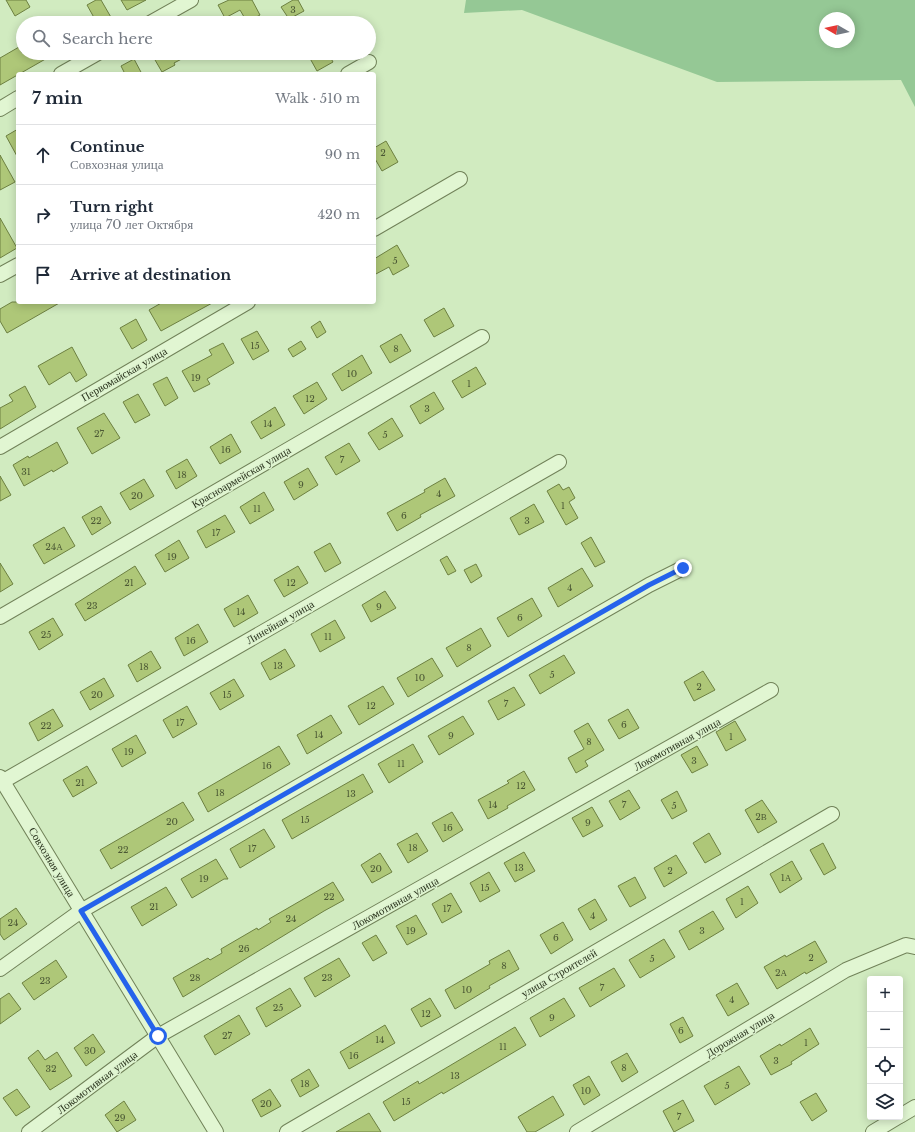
<!DOCTYPE html>
<html lang="en">
<head>
<meta charset="utf-8">
<style>
  body { margin:0; font-family:"Libre Baskerville",serif; background:#f6f6f7; color:#1f2937 }
  .controls { position:absolute; right:12px; bottom:12px; display:grid; overflow:hidden; border-radius:4px; box-shadow:0 2px 10px #0003 }
  .controls button { width:36px; height:36px; display:grid; place-items:center; padding:0; border:0; border-bottom:1px solid #e0e1e3; background:#fff; color:#1f2937; font:20px sans-serif }
  .compass { position:absolute; left:819px; top:12px; width:36px; height:36px; border-radius:50%; background:#fff; box-shadow:0 2px 10px #0003; rotate:279deg }
  .stop { position:absolute; width:12px; height:12px; margin:-9px; border:3px solid #2563eb; border-radius:50%; background:#fff }
  .stop.end { background:#2563eb; border-color:#fff; box-shadow:0 1px 4px #0008 }
  .list { margin:0; padding:0; list-style:none }
  h2 { display:flex; justify-content:space-between; align-items:center; height:52px; margin:0; padding:0 16px; font-size:17px }
  h2 small { font-size:13px; font-weight:400; color:#747a83 }
  .list li { display:grid; grid-template-columns:26px 1fr auto; gap:12px; align-items:center; box-sizing:border-box; height:60px; padding:0 16px; border-top:1px solid #e0e1e3 }
  .list b { display:block; font-size:15px; white-space:nowrap }
  .list p { margin:0; font-size:13px; white-space:nowrap; color:#747a83 }
  .list em { font-size:13px; font-style:normal; color:#747a83 }
  .icon { flex:none; width:22px; height:22px; fill:none; stroke:currentColor; stroke-width:2; stroke-linecap:round; stroke-linejoin:round }
  .map { position:relative; flex:none; width:915px; height:1132px; overflow:hidden }
  .search { position:absolute; background:#fff; box-shadow:0 2px 10px #0003; left:16px; top:16px; width:360px; height:44px; display:flex; align-items:center; gap:10px; box-sizing:border-box; padding:0 14px; border-radius:22px; color:#747a83; font-size:15px }
  .panel { position:absolute; background:#fff; box-shadow:0 2px 10px #0003; left:16px; top:72px; width:360px; height:232px; border-radius:4px }
  .map>svg:first-child { display:block }
  .green { fill:#95c895; fill-rule:evenodd }
  .building { fill:#aec778; stroke:#6d8041 }
  .lines { fill:none; stroke-linecap:round; stroke-linejoin:round }
  .minor-casing { stroke:#718259; stroke-width:16 }
  .minor { stroke:#e1f6d2; stroke-width:14 }
  .route { stroke:#2563eb; stroke-width:5 }
  .labels { text-anchor:middle; dominant-baseline:central; stroke-width:3; stroke-linejoin:round; paint-order:stroke }
  .number-label { font-size:9px; fill:#4b5834 }
  .street-label { font-size:11px; fill:#2a331d; stroke:#ddf3cf }
</style>
</head>
<body>
<div class="map">
<svg width="915" height="1132" viewBox="0 0 915 1132">
  <rect width="100%" height="100%" fill="#d1ebc0"/>
  <path class="green" d="M466 0H915V107L901 80 717 82 522 10 464 13ZM825 18H849V42H825Z"/>
  <g class="building">
    <polygon points="6,0 26,0 30,7 15,16"/>
    <polygon points="96,0 101,0 112,19 105,23 97,23 87,5"/>
    <polygon points="121,0 146,0 127,10"/>
    <polygon points="229,0 252,0 260,15 247,22 240,10 225,18 218,5"/>
    <polygon points="293,0 298,0 304,11 289,19 281,7"/>
    <polygon points="19,47 22,53 56,53 0,85 0,58"/>
    <polygon points="151,53 193,53 174,63 175,65 162,72"/>
    <polygon points="307,53 328,53 333,62 317,71"/>
    <polygon points="134,59 142,74 125,74 121,66"/>
    <polygon points="18,129 18,158 6,136"/>
    <polygon points="386,141 398,162 382,171 374,157 374,148"/>
    <polygon points="0,155 15,182 0,190"/>
    <polygon points="0,218 17,248 0,258"/>
    <polygon points="397,245 409,266 393,275 389,267 374,275 374,259"/>
    <polygon points="12,302 61,302 7,333 0,321 0,309"/>
    <polygon points="163,302 214,302 161,331 149,310"/>
    <polygon points="444,308 454,326 434,337 424,320"/>
    <polygon points="136,319 147,340 132,349 120,328"/>
    <polygon points="320,321 326,332 317,338 311,327"/>
    <polygon points="257,331 269,351 253,360 241,339"/>
    <polygon points="401,334 411,351 390,363 380,346"/>
    <polygon points="301,341 306,349 293,357 288,349"/>
    <polygon points="223,343 234,363 207,379 210,384 194,392 182,371 212,355 209,350"/>
    <polygon points="72,347 87,375 76,382 70,372 49,385 38,366"/>
    <polygon points="362,355 372,373 342,391 332,374"/>
    <polygon points="476,367 486,384 462,398 452,381"/>
    <polygon points="167,377 178,398 165,406 153,384"/>
    <polygon points="317,382 327,399 304,414 293,396"/>
    <polygon points="25,386 36,407 0,429 0,408 13,401 9,395"/>
    <polygon points="434,392 444,409 420,424 410,406"/>
    <polygon points="138,394 150,415 135,423 123,402"/>
    <polygon points="275,407 285,425 261,439 251,422"/>
    <polygon points="104,413 120,438 92,454 77,428"/>
    <polygon points="392,418 403,436 379,450 368,433"/>
    <polygon points="231,434 241,452 220,464 210,447"/>
    <polygon points="57,442 68,463 53,472 52,470 24,486 13,465 28,456 29,458"/>
    <polygon points="349,443 360,461 336,475 325,457"/>
    <polygon points="187,459 197,476 176,489 166,471"/>
    <polygon points="308,468 318,485 294,500 284,482"/>
    <polygon points="0,476 11,495 0,501"/>
    <polygon points="445,478 455,496 420,515 421,517 397,531 387,513 425,492 424,490"/>
    <polygon points="144,479 154,496 130,510 120,493"/>
    <polygon points="559,484 563,490 569,487 575,498 569,502 578,518 566,525 547,491"/>
    <polygon points="264,492 274,510 250,524 240,507"/>
    <polygon points="534,504 544,522 519,535 510,518"/>
    <polygon points="101,506 111,523 92,535 82,517"/>
    <polygon points="225,515 235,532 206,548 197,531"/>
    <polygon points="64,527 75,546 44,564 33,545"/>
    <polygon points="591,537 605,562 595,567 581,543"/>
    <polygon points="179,540 189,558 165,572 155,555"/>
    <polygon points="330,543 341,563 325,572 314,552"/>
    <polygon points="447,556 456,571 448,575 440,560"/>
    <polygon points="0,563 13,584 0,592"/>
    <polygon points="476,564 482,576 471,583 464,570"/>
    <polygon points="135,566 146,584 85,621 75,604"/>
    <polygon points="298,566 308,583 284,597 274,580"/>
    <polygon points="582,568 593,586 558,607 548,588"/>
    <polygon points="385,591 396,608 371,622 362,605"/>
    <polygon points="248,595 258,613 234,627 224,609"/>
    <polygon points="532,598 542,616 508,637 497,618"/>
    <polygon points="53,618 63,635 39,650 29,632"/>
    <polygon points="335,620 345,638 320,652 311,634"/>
    <polygon points="198,624 208,642 184,656 175,638"/>
    <polygon points="481,628 491,646 457,667 446,648"/>
    <polygon points="285,649 295,666 270,680 261,663"/>
    <polygon points="151,651 161,668 137,682 128,665"/>
    <polygon points="564,655 575,673 540,694 529,675"/>
    <polygon points="432,658 443,676 408,697 397,678"/>
    <polygon points="703,671 715,690 694,701 684,682"/>
    <polygon points="104,678 114,696 90,710 80,692"/>
    <polygon points="234,679 244,696 220,710 210,693"/>
    <polygon points="383,686 394,704 359,725 348,706"/>
    <polygon points="514,687 525,705 498,720 488,701"/>
    <polygon points="187,706 197,724 173,738 163,720"/>
    <polygon points="53,709 63,726 38,741 29,723"/>
    <polygon points="628,709 639,728 619,739 608,720"/>
    <polygon points="331,715 342,733 307,754 297,735"/>
    <polygon points="463,716 474,734 439,755 428,736"/>
    <polygon points="735,721 746,740 726,751 716,732"/>
    <polygon points="588,723 604,750 585,761 588,766 576,773 568,758 584,749 574,731"/>
    <polygon points="136,735 146,753 122,767 112,749"/>
    <polygon points="413,744 423,762 389,783 378,764"/>
    <polygon points="279,746 290,764 208,812 198,793"/>
    <polygon points="697,746 708,765 692,773 681,755"/>
    <polygon points="87,766 97,783 73,797 63,780"/>
    <polygon points="524,771 535,790 507,806 508,808 488,819 478,800 509,783 507,781"/>
    <polygon points="363,774 373,792 292,839 282,820"/>
    <polygon points="629,790 640,808 620,820 609,801"/>
    <polygon points="677,791 687,811 672,819 661,800"/>
    <polygon points="762,800 777,822 758,833 745,810"/>
    <polygon points="183,802 194,820 111,869 100,850"/>
    <polygon points="592,807 603,826 583,837 572,818"/>
    <polygon points="452,812 463,830 443,842 432,823"/>
    <polygon points="264,829 275,847 240,868 230,849"/>
    <polygon points="417,833 428,851 408,863 397,844"/>
    <polygon points="709,833 721,854 705,863 693,843"/>
    <polygon points="823,843 836,868 824,875 810,850"/>
    <polygon points="524,852 535,871 515,882 504,863"/>
    <polygon points="380,853 392,872 372,883 361,865"/>
    <polygon points="676,855 687,873 664,887 654,868"/>
    <polygon points="216,859 228,879 224,879 192,898 181,879"/>
    <polygon points="792,861 802,879 780,893 770,874"/>
    <polygon points="489,872 500,891 480,902 470,883"/>
    <polygon points="635,877 646,898 630,907 618,886"/>
    <polygon points="333,882 344,900 324,911 183,997 173,978 208,958 210,960 222,953 221,949 257,928 258,930 271,922 269,919"/>
    <polygon points="748,886 758,903 736,918 726,899"/>
    <polygon points="166,887 177,905 142,926 131,907"/>
    <polygon points="451,893 462,912 442,923 432,904"/>
    <polygon points="595,899 607,920 590,930 578,909"/>
    <polygon points="16,908 27,924 4,940 0,934 0,919"/>
    <polygon points="713,911 724,929 689,950 679,931"/>
    <polygon points="416,915 427,934 407,945 396,926"/>
    <polygon points="563,922 573,940 551,954 540,935"/>
    <polygon points="376,935 387,953 373,961 362,943"/>
    <polygon points="664,939 675,957 640,978 629,960"/>
    <polygon points="815,941 827,962 806,974 805,972 777,989 764,967 785,955 786,957"/>
    <polygon points="509,950 519,969 489,986 490,988 455,1009 445,990 490,964 489,961"/>
    <polygon points="339,958 350,976 315,997 304,978"/>
    <polygon points="56,960 67,977 34,1000 22,983"/>
    <polygon points="614,968 625,986 590,1007 579,988"/>
    <polygon points="737,983 749,1004 728,1016 716,995"/>
    <polygon points="290,988 301,1006 266,1027 256,1008"/>
    <polygon points="9,993 21,1009 0,1024 0,999"/>
    <polygon points="430,998 441,1016 421,1027 411,1009"/>
    <polygon points="564,998 575,1016 540,1037 530,1018"/>
    <polygon points="239,1015 250,1034 215,1055 204,1036"/>
    <polygon points="683,1017 693,1036 680,1043 670,1024"/>
    <polygon points="385,1025 395,1043 349,1069 340,1052"/>
    <polygon points="515,1027 526,1045 443,1094 442,1092 394,1121 383,1102 418,1081 419,1084"/>
    <polygon points="810,1028 819,1044 791,1062 792,1064 771,1075 760,1056 780,1044 781,1046"/>
    <polygon points="93,1034 105,1052 86,1066 74,1048"/>
    <polygon points="38,1050 45,1060 57,1052 72,1076 50,1090 28,1058"/>
    <polygon points="627,1053 638,1072 622,1082 611,1062"/>
    <polygon points="739,1066 750,1084 715,1105 704,1086"/>
    <polygon points="309,1069 319,1086 300,1097 291,1080"/>
    <polygon points="589,1076 600,1095 584,1105 573,1085"/>
    <polygon points="17,1089 30,1107 16,1116 3,1098"/>
    <polygon points="270,1089 281,1106 261,1117 252,1100"/>
    <polygon points="816,1093 827,1111 812,1121 800,1102"/>
    <polygon points="553,1096 564,1115 535,1132 527,1132 518,1117"/>
    <polygon points="683,1100 694,1121 674,1132 663,1111"/>
    <polygon points="124,1101 136,1120 117,1132 105,1115"/>
    <polygon points="369,1113 381,1132 336,1132"/>
  </g>
  <g class="lines">
    <g class="minor-casing">
      <g id="minor">
        <polyline points="150,23 191,0"/>
        <polyline points="61,74 98,53"/>
        <polyline points="348,74 369,62"/>
        <polyline points="0,109 18,98"/>
        <polyline points="374,229 460,179"/>
        <polyline points="0,275 18,265"/>
        <polyline points="0,447 248,302"/>
        <polyline points="0,617 482,337"/>
        <polyline points="0,777 216,1132"/>
        <polyline points="0,783 559,462"/>
        <polyline points="0,969 81,911 649,585 683,568"/>
        <polyline points="900,1116 915,1107"/>
        <polyline points="29,1132 158,1036 771,690"/>
        <polyline points="287,1132 832,814"/>
        <polyline points="577,1132 846,970 906,945 915,947"/>
        <polyline points="873,1132 898,1117"/>
      </g>
    </g>
    <use href="#minor" class="minor"/>
  </g>
  <g class="lines">
    <polyline class="route" points="158,1036 81,911 649,585 683,568"/>
  </g>
  <g class="labels">
    <g class="number-label">
      <text x="293" y="9">3</text>
      <text x="383" y="152">2</text>
      <text x="395" y="260">5</text>
      <text x="255" y="345">15</text>
      <text x="396" y="348">8</text>
      <text x="352" y="373">10</text>
      <text x="196" y="377">19</text>
      <text x="469" y="383">1</text>
      <text x="310" y="398">12</text>
      <text x="427" y="408">3</text>
      <text x="268" y="423">14</text>
      <text x="99" y="433">27</text>
      <text x="385" y="434">5</text>
      <text x="226" y="449">16</text>
      <text x="342" y="459">7</text>
      <text x="26" y="471">31</text>
      <text x="182" y="474">18</text>
      <text x="301" y="484">9</text>
      <text x="439" y="493">4</text>
      <text x="137" y="495">20</text>
      <text x="563" y="505">1</text>
      <text x="257" y="508">11</text>
      <text x="404" y="515">6</text>
      <text x="96" y="520">22</text>
      <text x="527" y="520">3</text>
      <text x="216" y="532">17</text>
      <text x="54" y="546">24А</text>
      <text x="172" y="556">19</text>
      <text x="129" y="582">21</text>
      <text x="291" y="582">12</text>
      <text x="570" y="587">4</text>
      <text x="92" y="605">23</text>
      <text x="379" y="606">9</text>
      <text x="241" y="611">14</text>
      <text x="520" y="617">6</text>
      <text x="46" y="634">25</text>
      <text x="328" y="636">11</text>
      <text x="191" y="640">16</text>
      <text x="469" y="647">8</text>
      <text x="278" y="665">13</text>
      <text x="144" y="666">18</text>
      <text x="552" y="674">5</text>
      <text x="420" y="677">10</text>
      <text x="699" y="686">2</text>
      <text x="97" y="694">20</text>
      <text x="227" y="694">15</text>
      <text x="506" y="703">7</text>
      <text x="371" y="705">12</text>
      <text x="180" y="722">17</text>
      <text x="624" y="724">6</text>
      <text x="46" y="725">22</text>
      <text x="319" y="734">14</text>
      <text x="451" y="735">9</text>
      <text x="731" y="736">1</text>
      <text x="589" y="741">8</text>
      <text x="129" y="751">19</text>
      <text x="694" y="760">3</text>
      <text x="401" y="763">11</text>
      <text x="267" y="765">16</text>
      <text x="80" y="782">21</text>
      <text x="521" y="785">12</text>
      <text x="220" y="792">18</text>
      <text x="351" y="793">13</text>
      <text x="493" y="804">14</text>
      <text x="624" y="804">7</text>
      <text x="674" y="805">5</text>
      <text x="761" y="816">2В</text>
      <text x="305" y="819">15</text>
      <text x="172" y="821">20</text>
      <text x="588" y="822">9</text>
      <text x="448" y="827">16</text>
      <text x="413" y="847">18</text>
      <text x="252" y="848">17</text>
      <text x="123" y="849">22</text>
      <text x="519" y="867">13</text>
      <text x="376" y="868">20</text>
      <text x="670" y="870">2</text>
      <text x="786" y="877">1А</text>
      <text x="204" y="878">19</text>
      <text x="485" y="887">15</text>
      <text x="329" y="896">22</text>
      <text x="742" y="901">1</text>
      <text x="154" y="906">21</text>
      <text x="447" y="908">17</text>
      <text x="593" y="915">4</text>
      <text x="291" y="918">24</text>
      <text x="13" y="922">24</text>
      <text x="411" y="930">19</text>
      <text x="702" y="930">3</text>
      <text x="556" y="937">6</text>
      <text x="244" y="948">26</text>
      <text x="811" y="957">2</text>
      <text x="652" y="958">5</text>
      <text x="504" y="965">8</text>
      <text x="781" y="972">2А</text>
      <text x="195" y="977">28</text>
      <text x="327" y="977">23</text>
      <text x="45" y="980">23</text>
      <text x="602" y="987">7</text>
      <text x="467" y="989">10</text>
      <text x="732" y="999">4</text>
      <text x="278" y="1007">25</text>
      <text x="426" y="1013">12</text>
      <text x="552" y="1017">9</text>
      <text x="681" y="1030">6</text>
      <text x="227" y="1035">27</text>
      <text x="380" y="1039">14</text>
      <text x="806" y="1042">1</text>
      <text x="503" y="1046">11</text>
      <text x="90" y="1050">30</text>
      <text x="354" y="1055">16</text>
      <text x="776" y="1060">3</text>
      <text x="624" y="1067">8</text>
      <text x="51" y="1068">32</text>
      <text x="455" y="1075">13</text>
      <text x="305" y="1083">18</text>
      <text x="727" y="1085">5</text>
      <text x="586" y="1090">10</text>
      <text x="406" y="1101">15</text>
      <text x="266" y="1103">20</text>
      <text x="679" y="1116">7</text>
      <text x="120" y="1117">29</text>
    </g>
    <g class="street-label">
      <text transform="translate(124 374) rotate(-30)">Первомайская улица</text>
      <text transform="translate(241 477) rotate(-30)">Красноармейская улица</text>
      <text transform="translate(280 622) rotate(-30)">Линейная улица</text>
      <text transform="translate(677 744) rotate(-29)">Локомотивная улица</text>
      <text transform="translate(52 862) rotate(59)">Совхозная улица</text>
      <text transform="translate(395 903) rotate(-29)">Локомотивная улица</text>
      <text transform="translate(559 973) rotate(-30)">улица Строителей</text>
      <text transform="translate(740 1034) rotate(-31)">Дорожная улица</text>
      <text transform="translate(97 1082) rotate(-37)">Локомотивная улица</text>
    </g>
  </g>
</svg>
<div class="controls">
<button>+</button>
<button>−</button>
<button><svg class="icon" aria-label="locate" viewBox="0 0 24 24"><circle cx="12" cy="12" r="6"/><path d="M12 2v4M12 18v4M2 12h4M18 12h4"/></svg></button>
<button><svg class="icon" aria-label="layers" viewBox="0 0 24 24"><path d="M12 4l9 5-9 5-9-5zM3 14l9 5 9-5"/></svg></button>
</div>
<svg class="compass" viewBox="-18 -18 36 36"><path d="M0-13l5 13h-10z" fill="#e53935"/><path d="M0 13l5-13h-10z" fill="#747a83"/></svg>
<div class="stop" style="left:158px;top:1036px"></div>
<div class="stop end" style="left:683px;top:568px"></div>
<div class="search"><svg class="icon" aria-label="search" viewBox="0 0 24 24"><circle cx="10" cy="10" r="6"/><path d="M15 15l6 6"/></svg>Search here</div>
<section class="panel">
<h2>7 min<small>Walk · 510 m</small></h2>
<ul class="list">
<li><svg class="icon" aria-label="ahead" viewBox="0 0 24 24"><path d="M12 20V5M6 11l6-6 6 6"/></svg><div><b>Continue</b><p>Совхозная улица</p></div><em>90 m</em></li>
<li><svg class="icon" aria-label="right" viewBox="0 0 24 24"><path d="M7 20v-9h11M14 6l5 5-5 5"/></svg><div><b>Turn right</b><p>улица 70 лет Октября</p></div><em>420 m</em></li>
<li><svg class="icon" aria-label="arrive" viewBox="0 0 24 24"><path d="M6 21V4h12l-3 4 3 4H6"/></svg><div><b>Arrive at destination</b></div></li>
</ul>
</section>
</div>
</body>
</html>
